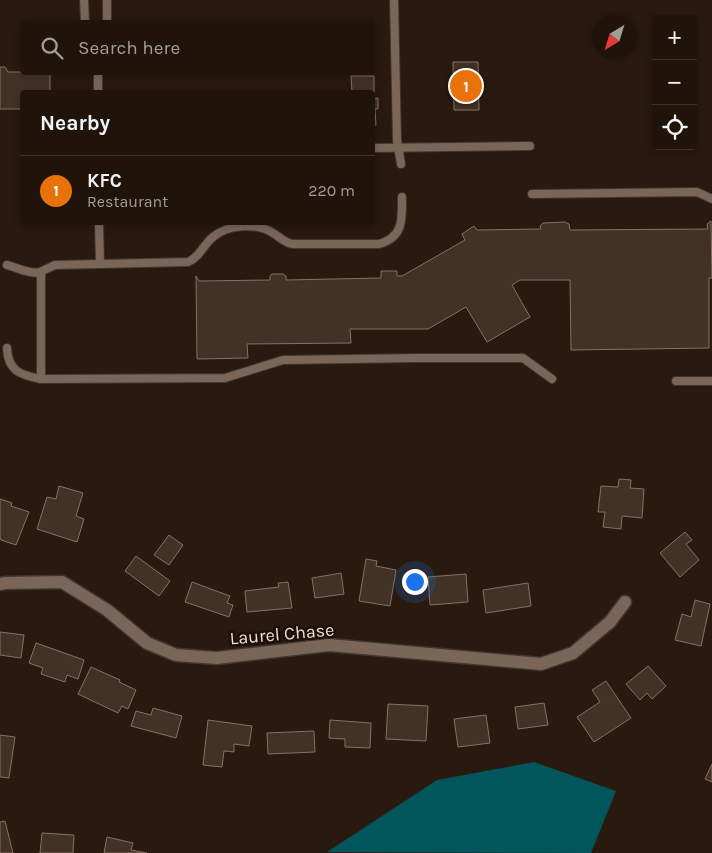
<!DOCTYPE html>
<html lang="en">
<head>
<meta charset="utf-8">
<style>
  body { margin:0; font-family:Karla,sans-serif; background:#2c2018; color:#f1f3f6 }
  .controls { position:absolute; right:15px; top:15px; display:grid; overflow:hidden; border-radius:5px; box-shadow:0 2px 8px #0003 }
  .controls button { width:45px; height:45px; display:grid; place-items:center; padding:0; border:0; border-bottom:1px solid #3c322b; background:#1f130a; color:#f1f3f6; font:25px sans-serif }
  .compass { position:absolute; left:592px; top:15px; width:45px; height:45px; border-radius:50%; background:#1f130a; box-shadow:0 2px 8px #0003; rotate:218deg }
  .you { position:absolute; left:414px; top:581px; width:18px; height:18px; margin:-12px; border:4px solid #fff; border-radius:50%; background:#1a73e8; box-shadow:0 0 0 8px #1a73e833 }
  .badge { display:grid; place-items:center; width:32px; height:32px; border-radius:50%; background:#db2777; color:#fff; font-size:16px; font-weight:700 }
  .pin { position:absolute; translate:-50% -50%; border:2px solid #fff; box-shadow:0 1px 5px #0006 }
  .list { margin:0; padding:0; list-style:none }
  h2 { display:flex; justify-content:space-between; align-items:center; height:65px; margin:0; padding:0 20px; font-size:21px }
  h2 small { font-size:16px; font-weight:400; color:#a19e9c }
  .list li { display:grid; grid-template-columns:32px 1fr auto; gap:15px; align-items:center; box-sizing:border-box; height:70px; padding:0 20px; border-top:1px solid #3c322b }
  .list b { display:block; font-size:19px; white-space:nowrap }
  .list p { margin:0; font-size:16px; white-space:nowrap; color:#a19e9c }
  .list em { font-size:16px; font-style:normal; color:#a19e9c }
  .icon { flex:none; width:28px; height:28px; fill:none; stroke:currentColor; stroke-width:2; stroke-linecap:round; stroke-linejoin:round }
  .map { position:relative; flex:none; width:712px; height:853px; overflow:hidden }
  .search { position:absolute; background:#1f130a; box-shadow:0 2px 8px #0003; left:20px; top:20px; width:355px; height:55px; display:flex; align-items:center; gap:12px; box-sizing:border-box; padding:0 18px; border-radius:5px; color:#a19e9c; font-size:19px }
  .panel { position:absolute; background:#1f130a; box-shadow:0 2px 8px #0003; left:20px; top:90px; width:355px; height:135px; border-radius:5px }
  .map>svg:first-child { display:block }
  .water { fill:#00565b }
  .building { fill:#423125; stroke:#867264 }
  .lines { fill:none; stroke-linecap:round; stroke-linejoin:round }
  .service-casing { stroke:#413530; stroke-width:10 }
  .minor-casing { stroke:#413530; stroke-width:15 }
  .service { stroke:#796658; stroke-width:8 }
  .minor { stroke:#796658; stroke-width:12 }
  .labels { text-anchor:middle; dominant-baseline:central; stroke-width:5; stroke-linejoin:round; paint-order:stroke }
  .street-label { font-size:18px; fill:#ece1d9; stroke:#1f1006 }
</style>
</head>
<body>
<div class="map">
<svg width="712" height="853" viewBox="0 0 712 853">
  <rect width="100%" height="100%" fill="#29190e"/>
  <polygon class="water" points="534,762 616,791 591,853 327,852 437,780"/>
  <g class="building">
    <polygon points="453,62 478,62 479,110 454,110"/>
    <polygon points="0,67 5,67 8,72 50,72 50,92 22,92 22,109 0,109"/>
    <polygon points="351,76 374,76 374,99 378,98 378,109 375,109 376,125 372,125 372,92 352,92"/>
    <polygon points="711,221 712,278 709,278 709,348 571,350 570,280 520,280 512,285 530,317 487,342 466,307 428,329 350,329 351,343 247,344 248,358 197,359 196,276 199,281 270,280 270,276 272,274 283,274 286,276 286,280 381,278 381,271 397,271 397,276 402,276 465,240 462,234 474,226 477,230 541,229 540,226 543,223 565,222 569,224 570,230 708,229 707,224"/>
    <polygon points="619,479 631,480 630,488 644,489 642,518 622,516 621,529 603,527 605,512 598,512 601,486 618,487"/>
    <polygon points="59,486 83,493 76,516 84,519 77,542 37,529 47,497 56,499"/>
    <polygon points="0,499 12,503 11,506 29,512 16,545 1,540 0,538"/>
    <polygon points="685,532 692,540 686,544 699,560 680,577 660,553"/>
    <polygon points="169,535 183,545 169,565 154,555"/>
    <polygon points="136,556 170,581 159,596 125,571"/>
    <polygon points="366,559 377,561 376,566 396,570 390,606 359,601"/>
    <polygon points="341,573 344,594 315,598 312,578"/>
    <polygon points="466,574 468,602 430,605 428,577"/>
    <polygon points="192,582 230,596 227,603 233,605 229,617 185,602"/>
    <polygon points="288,582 292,608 247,612 245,591 279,587 278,583"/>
    <polygon points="528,583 531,606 486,613 483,590"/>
    <polygon points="695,600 710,604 701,646 675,640 682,614 691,617"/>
    <polygon points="0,632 24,635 21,658 0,655"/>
    <polygon points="36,643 84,660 78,679 67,675 65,682 41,674 43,668 29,663"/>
    <polygon points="648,666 666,686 652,699 647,693 640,700 626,684"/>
    <polygon points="91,667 120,680 119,682 136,690 128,709 122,706 118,713 78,694"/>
    <polygon points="606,681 631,718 594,742 577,717 600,702 592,690"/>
    <polygon points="544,703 548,725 518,729 515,707"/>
    <polygon points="388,704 428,706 426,741 386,739"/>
    <polygon points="153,708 182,716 176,738 131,726 136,711 151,715"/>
    <polygon points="486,715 490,743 458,747 454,719"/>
    <polygon points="208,720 252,726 249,746 234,744 234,752 224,751 222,767 203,765"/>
    <polygon points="330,720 371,723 370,748 345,747 345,739 329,738"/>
    <polygon points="314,731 315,752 268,754 267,733"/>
    <polygon points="0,735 15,737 9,778 0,777"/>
    <polygon points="712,764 712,782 705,779"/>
    <polygon points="5,821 13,853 0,853 0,822"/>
    <polygon points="42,833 74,835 73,853 40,853"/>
    <polygon points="107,837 133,843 131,850 147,853 104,853"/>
  </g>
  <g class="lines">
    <g class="service-casing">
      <g id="service">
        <polyline points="84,0 85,22"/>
        <polyline points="107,0 107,22"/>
        <polyline points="394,0 397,140 401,164"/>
        <polyline points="98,92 98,74 99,72"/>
        <polyline points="372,148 530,146"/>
        <polyline points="532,194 697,192 712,199"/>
        <polyline points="99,222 100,264"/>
        <path d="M7 265C15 267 31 275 40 272 45 270 50 267 55 265L188 262C199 258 204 244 213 237 227 225 256 222 273 233 280 237 284 243 293 244H379C404 237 402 219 402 197"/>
        <path d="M7 348C8 371 20 375 41 379V272"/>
        <polyline points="41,379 225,378 283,360 417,358 523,358 552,379"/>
        <polyline points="676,381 712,381"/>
      </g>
    </g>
    <g class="minor-casing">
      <polyline id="minor" points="0,584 5,583 62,582 107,610 147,643 176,655 217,658 329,645 541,664 573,653 610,622 625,602"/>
    </g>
    <use href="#service" class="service"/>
    <use href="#minor" class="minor"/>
  </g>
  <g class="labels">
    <g class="street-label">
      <text transform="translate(282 634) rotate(-5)">Laurel Chase</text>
    </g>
  </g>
</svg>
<div class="controls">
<button>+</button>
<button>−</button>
<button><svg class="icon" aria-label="locate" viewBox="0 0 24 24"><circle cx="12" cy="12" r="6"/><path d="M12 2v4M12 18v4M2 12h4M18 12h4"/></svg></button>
</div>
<svg class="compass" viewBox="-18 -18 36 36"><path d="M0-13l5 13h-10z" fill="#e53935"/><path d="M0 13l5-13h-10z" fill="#a19e9c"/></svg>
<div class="you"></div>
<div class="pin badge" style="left:466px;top:86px;background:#e8710a">1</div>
<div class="search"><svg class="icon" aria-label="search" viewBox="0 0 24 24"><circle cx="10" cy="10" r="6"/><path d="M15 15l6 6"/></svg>Search here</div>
<section class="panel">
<h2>Nearby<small></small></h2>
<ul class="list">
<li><span class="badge" style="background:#e8710a">1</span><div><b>KFC</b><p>Restaurant</p></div><em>220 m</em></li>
</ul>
</section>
</div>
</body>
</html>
